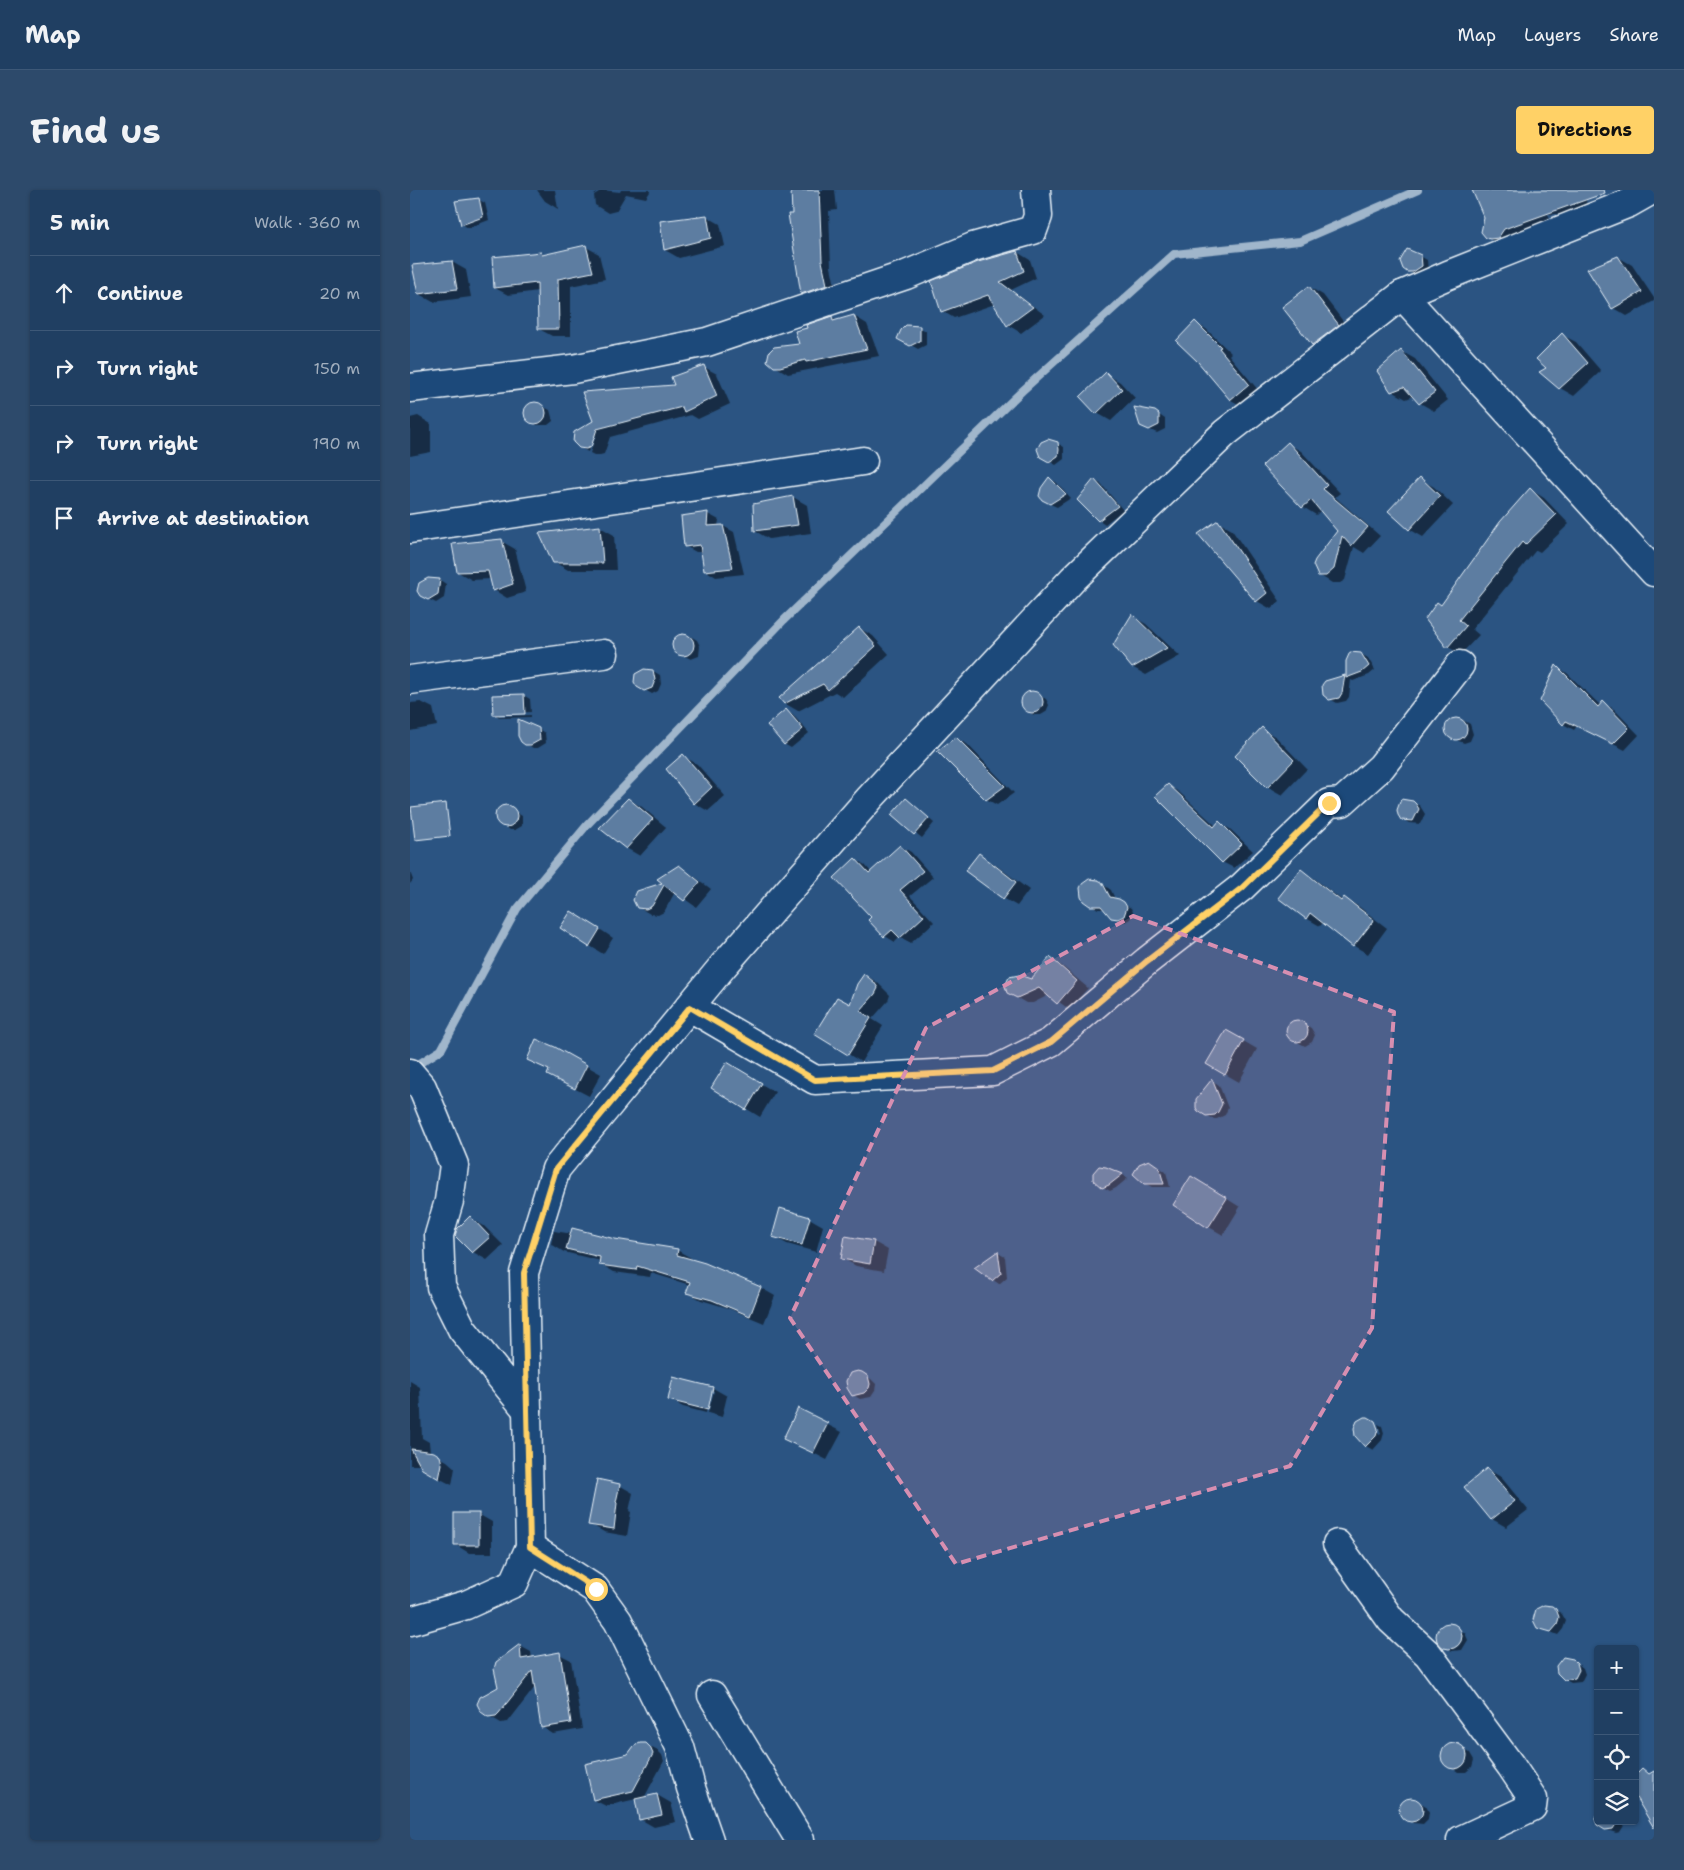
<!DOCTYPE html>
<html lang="en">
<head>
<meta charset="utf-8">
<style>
  body { margin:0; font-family:"Shantell Sans",sans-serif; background:#2d4a6b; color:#f1f3f6 }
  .controls { position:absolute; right:15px; bottom:15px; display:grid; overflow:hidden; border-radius:5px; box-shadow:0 1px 4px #0004 }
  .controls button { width:45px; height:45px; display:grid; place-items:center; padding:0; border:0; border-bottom:1px solid #3d5877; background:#203f62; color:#f1f3f6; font:25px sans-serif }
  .stop { position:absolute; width:15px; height:15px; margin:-11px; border:4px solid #ffd166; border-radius:50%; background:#fff }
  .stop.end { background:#ffd166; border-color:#fff; box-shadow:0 1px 5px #0008 }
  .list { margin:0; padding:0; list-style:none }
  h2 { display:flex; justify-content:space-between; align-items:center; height:65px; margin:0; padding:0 20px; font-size:21px }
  h2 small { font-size:16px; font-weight:400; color:#a2afbe }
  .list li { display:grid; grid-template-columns:32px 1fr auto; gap:15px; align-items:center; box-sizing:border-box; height:75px; padding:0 20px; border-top:1px solid #3d5877 }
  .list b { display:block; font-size:19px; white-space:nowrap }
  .list em { font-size:16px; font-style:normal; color:#a2afbe }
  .icon { flex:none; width:28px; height:28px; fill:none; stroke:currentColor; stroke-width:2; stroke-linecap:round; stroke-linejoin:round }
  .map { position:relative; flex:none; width:1244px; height:1650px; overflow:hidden; border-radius:5px }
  header { display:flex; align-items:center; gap:30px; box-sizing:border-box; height:70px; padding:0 25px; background:#203f62; border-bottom:1px solid #3d5877 }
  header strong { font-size:24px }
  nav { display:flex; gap:28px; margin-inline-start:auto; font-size:18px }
  .intro { display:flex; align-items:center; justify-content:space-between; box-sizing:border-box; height:120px; padding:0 30px }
  h1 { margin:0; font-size:35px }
  .button { padding:12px 22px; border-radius:5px; background:#ffd166; color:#111; font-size:18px; font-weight:700 }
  main { display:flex; gap:30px; padding:0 30px }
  aside { flex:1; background:#203f62; border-radius:5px; box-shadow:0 1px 4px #0004 }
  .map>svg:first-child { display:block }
  .shadow { fill:#0007 }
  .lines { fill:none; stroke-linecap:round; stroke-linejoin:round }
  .stream { stroke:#a0b6cb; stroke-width:8 }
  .building { fill:#5d7da1; stroke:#e8f1f8 }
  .minor-casing { stroke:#e8f1f8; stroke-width:31 }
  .tertiary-casing { stroke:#e8f1f8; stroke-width:31 }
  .minor { stroke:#1f4a7a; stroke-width:28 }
  .tertiary { stroke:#1f4a7a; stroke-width:28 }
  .route { stroke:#ffd166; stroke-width:6 }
  .marked { fill:#d78fb1; fill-opacity:0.2; stroke:#d78fb1; stroke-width:4; stroke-dasharray:10 6; stroke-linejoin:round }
</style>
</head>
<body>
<header>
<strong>Map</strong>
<nav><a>Map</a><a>Layers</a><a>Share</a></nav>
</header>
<div class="intro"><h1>Find us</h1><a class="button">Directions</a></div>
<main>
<aside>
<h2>5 min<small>Walk · 360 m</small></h2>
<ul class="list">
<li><svg class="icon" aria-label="ahead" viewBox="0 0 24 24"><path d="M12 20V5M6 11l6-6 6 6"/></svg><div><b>Continue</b></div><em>20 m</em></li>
<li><svg class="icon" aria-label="right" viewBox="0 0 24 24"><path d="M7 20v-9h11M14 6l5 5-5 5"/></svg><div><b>Turn right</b></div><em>150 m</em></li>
<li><svg class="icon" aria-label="right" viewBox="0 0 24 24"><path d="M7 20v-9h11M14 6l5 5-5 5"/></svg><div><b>Turn right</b></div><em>190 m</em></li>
<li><svg class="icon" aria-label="arrive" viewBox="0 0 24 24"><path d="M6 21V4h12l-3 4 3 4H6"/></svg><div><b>Arrive at destination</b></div></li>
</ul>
</aside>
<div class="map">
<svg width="1244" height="1650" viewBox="0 0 1244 1650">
  <rect width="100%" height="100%" fill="#2b5482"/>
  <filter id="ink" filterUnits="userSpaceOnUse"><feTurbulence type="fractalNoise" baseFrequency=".02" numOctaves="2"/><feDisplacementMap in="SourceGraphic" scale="10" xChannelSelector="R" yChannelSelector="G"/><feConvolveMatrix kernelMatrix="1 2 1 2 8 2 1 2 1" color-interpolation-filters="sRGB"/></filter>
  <g filter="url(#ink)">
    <g class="shadow">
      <polygon points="127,0 145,0 148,19 135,11"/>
      <polygon points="192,0 210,2 211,0 240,0 240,2 236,8 216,4 206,21 198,23 185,15 184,5"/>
      <polygon points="382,0 425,0 427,20 419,21 421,77 426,100 401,108 392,103"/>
      <polygon points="1063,0 1128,0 1176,9 1177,18 1171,24 1138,24 1141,31 1088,54 1077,47 1075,28"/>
      <polygon points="69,10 75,13 79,30 58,38 52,34"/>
      <polygon points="296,26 310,34 315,56 269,68 255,60"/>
      <polygon points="176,57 189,64 195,89 161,96 161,146 142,146 129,139 128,101 98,105 85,98 131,63 135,65"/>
      <polygon points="607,62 620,70 626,88 601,100 635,125 611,143 598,135 585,114 544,128 532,121"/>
      <polygon points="1010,66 1017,70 1018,80 1005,85 998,81"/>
      <polygon points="1208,67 1222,75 1244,108 1244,111 1217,126 1203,118"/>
      <polygon points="42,72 56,80 61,107 23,112 9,104"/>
      <polygon points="899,97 913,105 942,143 917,162 903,154 873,117"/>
      <polygon points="444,126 457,134 469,166 378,184 365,176 391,155 398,139 422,128 428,131"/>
      <polygon points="785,133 796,139 821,163 819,165 849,201 832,216 821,210 789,172"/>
      <polygon points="509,137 516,141 516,155 508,159 488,148"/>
      <polygon points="1152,145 1166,152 1191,181 1164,206 1150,198 1138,178"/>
      <polygon points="991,161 1005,169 1038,210 1024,221 1010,213 1004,206 996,209 982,201"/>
      <polygon points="294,177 307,184 320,214 288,229 281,225 200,247 194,264 186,266 180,263 186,245 184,245 178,262 169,257 165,243 266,196"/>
      <polygon points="696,184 710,192 725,208 701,231 687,223"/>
      <polygon points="126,213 140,220 143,231 138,235 127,235 120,231 116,224 119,216"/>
      <polygon points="745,222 755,229 755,239 747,243 738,239"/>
      <polygon points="8,226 21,234 21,262 0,266 0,228"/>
      <polygon points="647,253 654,257 654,269 646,275 639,271"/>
      <polygon points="878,254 891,261 930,303 925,307 970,346 954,363 944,357 935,390 930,393 922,393 909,385 929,341 911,320 906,325 893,317"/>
      <polygon points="639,289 646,292 661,308 647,317 640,314"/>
      <polygon points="1010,289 1024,297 1043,315 1013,347 999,339"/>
      <polygon points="684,290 691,294 713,320 695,334 689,330"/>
      <polygon points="1121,300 1134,308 1159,334 1130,362 1126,360 1062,439 1069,445 1051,464 1038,457 1031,416"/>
      <polygon points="383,307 397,315 401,343 359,349 345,341"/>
      <polygon points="298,324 309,330 308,336 313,336 324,342 334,384 306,387 295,380 292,362 286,362 275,356 272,327"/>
      <polygon points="808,332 822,340 870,411 861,419 847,411"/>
      <polygon points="190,337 204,345 206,380 158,380 144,372"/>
      <polygon points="91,351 105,359 116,402 97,408 84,400 81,389 62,390 48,382"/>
      <polygon points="18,389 30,390 36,394 34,408 26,413 18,409 8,400 12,391"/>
      <polygon points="722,426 736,434 770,466 736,485 722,477"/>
      <polygon points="449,438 463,446 479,464 433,507 425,502 388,521 374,513"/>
      <polygon points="270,446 280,446 287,450 290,456 289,466 281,469 266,462 264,453"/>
      <polygon points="951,464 958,468 965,480 959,485 943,491 941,490 939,507 936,511 927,513 920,509 919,490 935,486 937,487"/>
      <polygon points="1146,477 1157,483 1191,516 1193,513 1204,519 1229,545 1215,560 1167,536 1164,540 1153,534"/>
      <polygon points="243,481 250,485 251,494 248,501 242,504 235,500"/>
      <polygon points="623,502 636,509 639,515 636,522 631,525 624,525 617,521 611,510 618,503"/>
      <polygon points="113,505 120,509 121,522 89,524 89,526 121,525 121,527 91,528 84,524"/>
      <polygon points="11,512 23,518 27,536 0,541 0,513"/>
      <polygon points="376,521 383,525 399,543 381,558 374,554"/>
      <polygon points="1042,530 1053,530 1060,534 1063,544 1060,551 1054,553 1049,551 1037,542 1038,534"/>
      <polygon points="128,539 135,543 136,553 128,558 123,558 116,554"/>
      <polygon points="852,539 866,547 897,579 872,605 858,597 827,566"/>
      <polygon points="546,548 557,554 604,603 587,615 576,609"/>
      <polygon points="273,566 287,574 315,606 298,621 284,613"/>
      <polygon points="758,595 769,602 806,636 809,633 820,639 843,661 824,678 812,672"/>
      <polygon points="218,609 232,617 256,637 230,666 216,658"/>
      <polygon points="1003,612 1010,616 1015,624 1010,634 999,633 992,629"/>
      <polygon points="502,614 524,633 512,648 483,625"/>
      <polygon points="97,617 112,626 112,636 105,640 100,640 86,629 90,619"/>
      <polygon points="490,656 501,662 523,687 500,706 524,732 501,753 490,747 485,752 475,746 462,727 445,669 455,675 461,682"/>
      <polygon points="569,665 583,673 619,700 607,716 593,708"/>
      <polygon points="269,677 281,684 301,699 286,717 265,702 254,722 248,725 240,724 228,717 255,693"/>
      <polygon points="891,681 905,689 933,711 934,708 948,716 977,738 958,764 944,756 914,732 910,736 896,728"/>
      <polygon points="0,682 3,690 0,694"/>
      <polygon points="688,691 701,700 705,709 721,718 723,722 720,729 715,732 706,729 699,725 695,719 688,719 674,710"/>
      <polygon points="176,730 203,748 193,764 180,756"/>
      <polygon points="641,769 652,776 678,798 659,819 639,805 623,813 616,813 604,806 621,791"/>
      <polygon points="455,785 467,792 480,805 478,811 462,829 473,836 451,872 406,844 440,816"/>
      <polygon points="887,831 901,838 905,845 902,852 895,856 880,848 877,843 878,836 882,832"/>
      <polygon points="816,841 847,859 829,892 798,874"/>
      <polygon points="145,858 191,884 179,906 152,892 140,881 119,870"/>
      <polygon points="317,874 365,902 350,927 303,898"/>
      <polygon points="803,891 809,895 818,918 815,925 807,929 804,929 789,921 786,913 789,906"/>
      <polygon points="746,975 756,982 760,997 742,997 734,993"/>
      <polygon points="690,977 713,985 718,988 706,998 700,1001 693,997"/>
      <polygon points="795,995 830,1017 813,1045 799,1037"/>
      <polygon points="60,1028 74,1036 93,1055 77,1070 63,1062 46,1046"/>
      <polygon points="399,1028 413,1036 406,1062 377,1054 363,1046"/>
      <polygon points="144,1041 267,1060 281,1068 281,1070 351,1098 365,1106 354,1133 318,1118 291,1110 277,1102 280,1095 241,1083 240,1087 204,1082 190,1074 191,1071 154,1062 141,1054"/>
      <polygon points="436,1048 464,1052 478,1060 474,1081 446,1076 432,1068"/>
      <polygon points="588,1063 595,1067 597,1087 589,1094 566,1078"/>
      <polygon points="454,1185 461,1189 466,1194 465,1201 461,1207 450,1209 443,1205"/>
      <polygon points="264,1189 303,1198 317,1206 312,1227 298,1223 304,1201 301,1201 296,1223 273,1217 259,1209"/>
      <polygon points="0,1191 10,1197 12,1248 19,1252 20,1262 37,1271 45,1278 42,1295 15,1281 11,1275 0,1275"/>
      <polygon points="388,1220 432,1242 417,1270 374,1248"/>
      <polygon points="964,1232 969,1245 971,1244 968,1234 972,1236 974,1243 972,1250 963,1260 956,1256 945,1242"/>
      <polygon points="1077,1279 1091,1287 1118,1320 1096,1337 1082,1329"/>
      <polygon points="209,1295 223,1303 219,1321 221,1322 217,1346 194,1342 180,1334"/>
      <polygon points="68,1324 82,1332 82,1363 59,1363 46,1355"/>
      <polygon points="1142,1417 1152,1424 1156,1431 1153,1439 1148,1445 1128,1437"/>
      <polygon points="1038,1434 1045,1437 1055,1443 1058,1450 1052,1460 1042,1461 1028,1451 1027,1445 1030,1438"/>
      <polygon points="110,1456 121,1462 122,1468 149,1464 161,1470 172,1539 143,1544 132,1537 125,1497 98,1532 91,1533 72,1522 89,1497"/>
      <polygon points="1163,1470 1173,1478 1175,1484 1171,1492 1161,1493 1154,1489"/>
      <polygon points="1188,1526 1188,1539 1185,1530"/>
      <polygon points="236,1555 248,1561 252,1565 254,1571 234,1608 247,1605 261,1613 266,1632 244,1637 230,1629 226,1609 196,1616 184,1610 219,1565"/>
      <polygon points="1042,1555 1046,1555 1060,1563 1064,1570 1062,1577 1056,1582 1048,1582 1035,1573 1033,1566 1036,1559"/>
      <polygon points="999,1610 1009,1612 1016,1616 1019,1622 1018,1629 1013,1634 1003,1633 992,1624 991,1617"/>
      <polygon points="1188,1631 1217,1631 1210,1642 1206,1643 1192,1638 1188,1635"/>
    </g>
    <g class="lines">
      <polyline class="stream" points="2,878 31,860 107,719 177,635 374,430 612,201 764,64 890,51 1008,0"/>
    </g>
    <g class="building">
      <polygon points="381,0 409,0 412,71 417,95 391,104 378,24 382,24"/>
      <polygon points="1062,0 1194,0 1195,3 1094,39 1088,48 1080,49 1076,48 1071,42 1074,28"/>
      <polygon points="69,8 73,27 51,35 45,11"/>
      <polygon points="297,25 301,48 254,60 250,31"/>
      <polygon points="176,55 183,82 148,89 149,139 128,139 127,93 84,98 82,67 131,62 132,65"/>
      <polygon points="997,59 1011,65 1012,76 1003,82 997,82 993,79 990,71"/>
      <polygon points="607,61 614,81 590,92 623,117 597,136 578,105 531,122 521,91 568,72"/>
      <polygon points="1208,66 1232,102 1202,119 1177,79"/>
      <polygon points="42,71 47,99 8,104 2,75"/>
      <polygon points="899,96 929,135 902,155 872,117"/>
      <polygon points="444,125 457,159 396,172 395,170 370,177 364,177 357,171 359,162 364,157 389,154 385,141 397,138 396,135 422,126 423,131"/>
      <polygon points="785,131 811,157 809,158 839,194 820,210 788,172 766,151"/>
      <polygon points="496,135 510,136 510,151 500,156 487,149 491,140"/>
      <polygon points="1152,143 1178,173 1149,199 1129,182 1136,178 1126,169"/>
      <polygon points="991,160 1025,202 1009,214 994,197 981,202 967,181"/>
      <polygon points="294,175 307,206 274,222 272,217 187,239 181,257 176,259 169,258 163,252 164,242 183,231 172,202 264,195 261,187"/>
      <polygon points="696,182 712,199 686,224 670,207"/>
      <circle cx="125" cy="223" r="11"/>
      <polygon points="724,217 745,221 749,224 749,235 739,240 730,236"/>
      <polygon points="638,249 648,252 649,260 648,266 639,272 630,267 627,259 631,252"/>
      <polygon points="878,252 917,295 913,299 958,337 941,356 932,346 924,379 916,386 908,386 903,375 905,370 927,341 901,310 892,318 852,276"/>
      <polygon points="639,287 656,304 640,314 632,310 629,306 631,298"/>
      <polygon points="1010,287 1030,306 999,340 978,321"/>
      <polygon points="684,289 708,316 688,331 667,310"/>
      <polygon points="1120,298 1146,325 1115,355 1112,352 1049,430 1056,436 1037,458 1015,429 1027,412 1031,415 1090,332"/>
      <polygon points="383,306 388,335 344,341 343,314"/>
      <polygon points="298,322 297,336 313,335 323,378 294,381 290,355 274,357 271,326"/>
      <polygon points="808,330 857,403 846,412 788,344"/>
      <polygon points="190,336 193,373 143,373 129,343"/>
      <polygon points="92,349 103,394 83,401 78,381 47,382 42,354"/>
      <polygon points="18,388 30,389 28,404 18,410 10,406 7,401 9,393"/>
      <polygon points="722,424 757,458 722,478 703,455"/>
      <polygon points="449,437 466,456 418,500 413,494 374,514 369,508"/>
      <circle cx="273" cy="455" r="11"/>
      <polygon points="940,462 951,463 959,476 952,482 936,488 936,471"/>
      <polygon points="1146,475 1188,517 1193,511 1219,538 1203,554 1156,531 1153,535 1130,511"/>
      <polygon points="234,479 243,480 245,490 242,498 234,501 227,497 224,492 225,484"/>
      <polygon points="935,485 932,503 929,508 919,510 913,505 912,495 915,491"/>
      <circle cx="622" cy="512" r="11"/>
      <polygon points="114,504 115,524 83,525 82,505"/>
      <polygon points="376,519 393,539 374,555 357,535"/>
      <circle cx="1046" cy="539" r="11"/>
      <polygon points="108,529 129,538 130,550 121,555 115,555 111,552 108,546"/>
      <polygon points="852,537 884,570 857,598 825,566"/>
      <polygon points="546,547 595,596 576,610 527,561"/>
      <polygon points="273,564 302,597 284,614 256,579"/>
      <polygon points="758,594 804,637 809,631 832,654 812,673 745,606"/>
      <polygon points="218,608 243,629 216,659 189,638"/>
      <polygon points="496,608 519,628 504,645 481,625"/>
      <polygon points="991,609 1003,611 1006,614 1009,619 1003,631 991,630 988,625 987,620"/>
      <polygon points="36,613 40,646 5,650 1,617"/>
      <circle cx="96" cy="626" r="11"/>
      <polygon points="490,655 513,681 490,700 514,726 490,748 482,740 474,747 458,730 461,727 424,688 445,668 459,683"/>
      <polygon points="569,663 606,692 593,709 555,681"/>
      <polygon points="269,675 290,692 274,711 254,695 242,716 236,719 227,718 223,710 227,701 252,693 247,689"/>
      <polygon points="891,679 931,711 934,707 964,730 943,757 900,723 896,729 868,708"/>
      <polygon points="679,689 688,690 692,692 700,707 709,709 714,712 717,717 714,726 708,729 701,728 691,716 680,716 673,711 671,707 670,698 672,694"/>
      <polygon points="161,721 190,739 179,757 150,738"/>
      <polygon points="640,767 667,791 647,814 629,798 607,808 597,803 595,796 599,787 609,785 621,789"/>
      <polygon points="454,784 464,792 468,798 465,804 450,821 461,828 438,865 404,844 427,807 440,814 447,794"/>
      <circle cx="887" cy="841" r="11"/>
      <polygon points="816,840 834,850 815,885 796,874"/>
      <polygon points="126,849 145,857 177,875 165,899 137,885 139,880 117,870"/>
      <polygon points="317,872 352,893 336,920 301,898"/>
      <polygon points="802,889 812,914 808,922 805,925 796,926 788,921 786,918 786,909"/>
      <polygon points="739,970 749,977 754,994 734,994 723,984 729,974"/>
      <polygon points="689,976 696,977 713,984 699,995 692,998 683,990 683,983"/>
      <polygon points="781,986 817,1008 798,1038 763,1015"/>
      <polygon points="370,1018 400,1027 392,1055 362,1047"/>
      <polygon points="60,1026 80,1047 62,1063 45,1046 47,1039"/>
      <polygon points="162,1038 205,1049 268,1059 267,1065 295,1073 351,1097 340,1126 302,1110 276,1103 280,1092 227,1076 226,1080 189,1075 190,1067 156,1059"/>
      <polygon points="435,1046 464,1051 460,1074 431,1069"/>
      <polygon points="588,1061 591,1083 582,1091 564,1078"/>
      <polygon points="448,1181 452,1182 458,1186 460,1194 459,1198 454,1203 442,1206 437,1198 436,1191 440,1183"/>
      <polygon points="263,1187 303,1197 298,1220 258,1210"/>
      <polygon points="388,1218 418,1233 403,1263 373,1249"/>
      <polygon points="954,1227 958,1227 965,1231 968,1239 966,1246 955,1257 945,1246 944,1238 947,1231"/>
      <polygon points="1,1259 24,1262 30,1266 32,1274 29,1289 12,1279"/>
      <polygon points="1077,1278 1105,1311 1081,1330 1054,1297"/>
      <polygon points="187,1289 210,1294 206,1312 207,1313 204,1339 178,1335"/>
      <rect x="44" y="1323" width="25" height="32"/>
      <polygon points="1134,1415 1142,1416 1146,1419 1149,1427 1147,1435 1141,1442 1127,1438 1123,1430 1126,1419"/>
      <circle cx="1039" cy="1446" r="13"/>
      <polygon points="110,1454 111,1469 150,1462 161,1533 131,1538 122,1481 89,1523 86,1526 78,1527 71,1522 67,1514 70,1507 88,1497 84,1479 86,1472"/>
      <polygon points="1153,1467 1163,1469 1167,1473 1169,1480 1165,1488 1154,1490 1147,1483 1146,1476"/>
      <polygon points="230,1553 236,1553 240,1557 243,1564 223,1601 183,1610 175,1574 218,1564 224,1556"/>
      <circle cx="1044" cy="1566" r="13"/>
      <polygon points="1232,1578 1239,1584 1244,1581 1244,1638 1225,1606 1225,1585"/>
      <polygon points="247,1604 252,1625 229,1630 225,1609"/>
      <circle cx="1001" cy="1620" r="12"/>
      <polygon points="1188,1622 1188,1631 1208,1631 1203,1639 1195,1640 1187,1635 1185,1629"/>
    </g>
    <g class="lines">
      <g class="minor-casing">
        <g id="minor">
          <polyline points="992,105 1244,382"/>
          <polyline points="0,198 163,179 297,152 496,85 563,57 623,40 628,26 626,0"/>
          <polyline points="0,339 453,271"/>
          <polyline points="0,490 194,464"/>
          <polyline points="280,817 405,890 583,881 641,852 737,771 832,697 919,613 932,612 971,577 1050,475"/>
          <polyline points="0,883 12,897 44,975 39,1011 29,1045 31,1097 52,1139 117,1220"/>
          <polyline points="927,1354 981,1430 1018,1464 1101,1576 1123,1609 1122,1617 1051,1650"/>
          <polyline points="120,1357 185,1399 208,1431 270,1557 281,1598 299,1650"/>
          <polyline points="0,1431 56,1415 104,1393 120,1357 114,1083 146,979 313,776 460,608 663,389 815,243 992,105 1038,85 1219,13 1242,0"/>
        </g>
      </g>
      <g class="tertiary-casing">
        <polyline id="tertiary" points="302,1505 390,1650"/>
      </g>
      <use href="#minor" class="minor"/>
      <use href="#tertiary" class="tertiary"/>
    </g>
  </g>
  <g class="lines" filter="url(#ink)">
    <polyline class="route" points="186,1399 120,1357 114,1083 146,979 280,817 405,890 583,881 641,852 737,771 832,698 919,613"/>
  </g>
  <path class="marked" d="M723 726 984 822 962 1138 880 1276 546 1374 380 1128 516 838Z"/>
</svg>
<div class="controls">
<button>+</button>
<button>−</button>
<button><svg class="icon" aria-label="locate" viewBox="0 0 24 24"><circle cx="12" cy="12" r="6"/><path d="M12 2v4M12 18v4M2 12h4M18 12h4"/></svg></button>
<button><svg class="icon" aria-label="layers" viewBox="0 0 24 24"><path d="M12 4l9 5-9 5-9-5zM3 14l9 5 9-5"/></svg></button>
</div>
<div class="stop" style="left:186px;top:1399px"></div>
<div class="stop end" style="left:919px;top:613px"></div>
</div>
</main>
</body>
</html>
